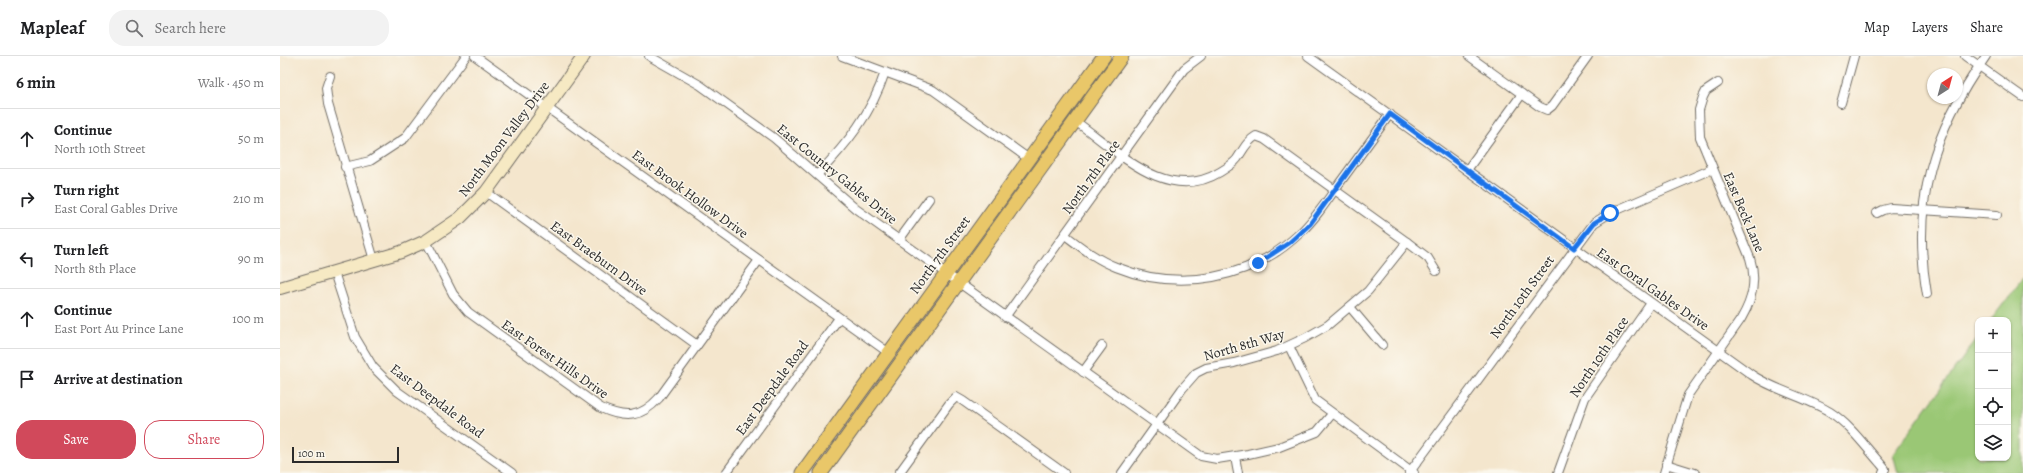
<!DOCTYPE html>
<html lang="en">
<head>
<meta charset="utf-8">
<style>
  body { margin:0; font-family:Alegreya,serif; background:#f2f2f2; color:#202124 }
  .controls { position:absolute; right:12px; bottom:12px; display:grid; overflow:hidden; border-radius:8px; box-shadow:0 1px 3px #0004 }
  .controls button { width:36px; height:36px; display:grid; place-items:center; padding:0; border:0; border-bottom:1px solid #e0e0e0; background:#fff; color:#202124; font:20px sans-serif }
  .compass { position:absolute; left:1647px; top:12px; width:36px; height:36px; border-radius:50%; background:#fff; box-shadow:0 1px 3px #0004; rotate:36deg }
  .scale { position:absolute; left:12px; bottom:10px; width:107px; box-sizing:border-box; padding-left:4px; border:2px solid #2b2b2b; border-top:0; font-size:11px; line-height:14px; white-space:nowrap; color:#2b2b2b; -webkit-text-stroke:3px #fbf7ec; paint-order:stroke }
  .stop { position:absolute; width:12px; height:12px; margin:-9px; border:3px solid #1a73e8; border-radius:50%; background:#fff }
  .stop.end { background:#1a73e8; border-color:#fff; box-shadow:0 1px 4px #0008 }
  .list { margin:0; padding:0; list-style:none }
  h2 { display:flex; justify-content:space-between; align-items:center; height:52px; margin:0; padding:0 16px; font-size:17px }
  h2 small { font-size:13px; font-weight:400; color:#757577 }
  .list li { display:grid; grid-template-columns:26px 1fr auto; gap:12px; align-items:center; box-sizing:border-box; height:60px; padding:0 16px; border-top:1px solid #e0e0e0 }
  .list b { display:block; font-size:15px; white-space:nowrap }
  .list p { margin:0; font-size:13px; white-space:nowrap; color:#757577 }
  .list em { font-size:13px; font-style:normal; color:#757577 }
  .actions { display:flex; gap:8px; padding:12px 16px }
  .actions a { flex:1; padding:9px 0; border:1px solid #d1495b; border-radius:16px; text-align:center; font-size:14px; color:#d1495b }
  .actions .main { background:#d1495b; color:#fff }
  .icon { flex:none; width:22px; height:22px; fill:none; stroke:currentColor; stroke-width:2; stroke-linecap:round; stroke-linejoin:round }
  .map { position:relative; flex:none; width:1743px; height:417px; overflow:hidden }
  header { display:flex; align-items:center; gap:24px; box-sizing:border-box; height:56px; padding:0 20px; background:#fff; border-bottom:1px solid #e0e0e0 }
  header strong { font-size:19px }
  nav { display:flex; gap:22px; margin-inline-start:auto; font-size:14px }
  .search { width:280px; height:36px; background:#f2f2f2; display:flex; align-items:center; gap:10px; box-sizing:border-box; padding:0 14px; border-radius:16px; color:#757577; font-size:15px }
  main { display:flex }
  aside { flex:1; background:#fff }
  .map>svg:first-child { display:block }
  .green { fill:#9ac775; stroke:#627950 }
  .lines { fill:none; stroke-linecap:round; stroke-linejoin:round }
  .street-casing { stroke:#716c64; stroke-width:10 }
  .secondary-casing { stroke:#716c64; stroke-width:14 }
  .primary-casing { stroke:#716c64; stroke-width:15 }
  .street { stroke:#fff; stroke-width:8 }
  .secondary { stroke:#f6e9c3; stroke-width:12 }
  .primary { stroke:#e9c769; stroke-width:13 }
  .route { stroke:#1a73e8; stroke-width:5 }
  .labels { text-anchor:middle; dominant-baseline:central; stroke-width:3; stroke-linejoin:round; paint-order:stroke }
  .street-label { font-size:14px; fill:#2b2b2b; stroke:#fbf7ec }
</style>
</head>
<body>
<header>
<strong>Mapleaf</strong>
<div class="search"><svg class="icon" aria-label="search" viewBox="0 0 24 24"><circle cx="10" cy="10" r="6"/><path d="M15 15l6 6"/></svg>Search here</div>
<nav><a>Map</a><a>Layers</a><a>Share</a></nav>
</header>
<main>
<aside>
<h2>6 min<small>Walk · 450 m</small></h2>
<ul class="list">
<li><svg class="icon" aria-label="ahead" viewBox="0 0 24 24"><path d="M12 20V5M6 11l6-6 6 6"/></svg><div><b>Continue</b><p>North 10th Street</p></div><em>50 m</em></li>
<li><svg class="icon" aria-label="right" viewBox="0 0 24 24"><path d="M7 20v-9h11M14 6l5 5-5 5"/></svg><div><b>Turn right</b><p>East Coral Gables Drive</p></div><em>210 m</em></li>
<li><svg class="icon" aria-label="left" viewBox="0 0 24 24"><path d="M17 20v-9H6M10 6l-5 5 5 5"/></svg><div><b>Turn left</b><p>North 8th Place</p></div><em>90 m</em></li>
<li><svg class="icon" aria-label="ahead" viewBox="0 0 24 24"><path d="M12 20V5M6 11l6-6 6 6"/></svg><div><b>Continue</b><p>East Port Au Prince Lane</p></div><em>100 m</em></li>
<li><svg class="icon" aria-label="arrive" viewBox="0 0 24 24"><path d="M6 21V4h12l-3 4 3 4H6"/></svg><div><b>Arrive at destination</b></div></li>
</ul>
<div class="actions"><a class="main">Save</a><a>Share</a></div>
</aside>
<div class="map">
<svg width="1743" height="417" viewBox="0 0 1743 417">
  <rect width="100%" height="100%" fill="#fbf7ec"/>
  <filter id="ink" filterUnits="userSpaceOnUse"><feTurbulence type="fractalNoise" baseFrequency=".025" numOctaves="2"/><feDisplacementMap in="SourceGraphic" scale="8" xChannelSelector="R" yChannelSelector="G"/><feConvolveMatrix kernelMatrix="1 2 1 2 8 2 1 2 1" color-interpolation-filters="sRGB"/></filter>
  <filter id="wash" filterUnits="userSpaceOnUse"><feTurbulence type="fractalNoise" baseFrequency=".012" numOctaves="4" result="noise"/><feDisplacementMap in="SourceGraphic" scale="16" xChannelSelector="R" yChannelSelector="G"/><feGaussianBlur stdDeviation="0.9" result="paint"/><feColorMatrix in="noise" values="0 0 0 0 0 0 0 0 0 0 0 0 0 0 0 0 0 1.4 0 .05"/><feComposite in="paint" operator="in"/></filter>
  <g filter="url(#wash)">
    <rect width="100%" height="100%" fill="#f4e6cd"/>
    <polygon class="green" points="1743,222 1743,417 1618,417 1613,398 1698,281 1698,402 1728,402 1728,264 1711,264"/>
  </g>
  <g filter="url(#ink)">
    <g class="lines">
      <g class="street-casing">
        <g id="street">
          <polyline points="195,0 609,297"/>
          <polyline points="369,0 420,29 494,82 576,153 921,400 937,403 968,398 999,391 1037,376 1052,358"/>
          <polyline points="562,0 653,34 749,103"/>
          <path d="M1028 0 1472 319C1496 335 1526 341 1550 356 1570 369 1584 389 1600 407L1605 413 1603 417"/>
          <polyline points="1189,0 1260,51 1267,54 1272,50 1308,0"/>
          <polyline points="1685,0 1743,41"/>
          <polyline points="50,20 46,32 48,48 94,204"/>
          <polyline points="1561,47 1574,0"/>
          <path d="M795 65C837 94 886 149 940 116 945 113 953 108 957 103 963 94 967 85 976 80L984 83 1127 186 1148 202 1156 215"/>
          <polyline points="65,111 90,105 125,82 186,0"/>
          <polyline points="1187,114 1242,38"/>
          <path d="M537 119C567 88 592 57 605 16"/>
          <polyline points="206,136 417,289"/>
          <polyline points="1597,157 1603,154 1611,152 1717,159"/>
          <path d="M785 179C801 191 817 204 836 211 898 236 971 224 1020 177 1034 164 1045 148 1056 132 1074 107 1092 83 1110 58"/>
          <polyline points="619,184 649,143"/>
          <path d="M146 185 173 238 188 256 321 352C345 363 361 362 379 342L479 204"/>
          <polyline points="54,216 75,281 93,311 117,335 232,417"/>
          <path d="M1647 238C1631 146 1653 75 1706 0"/>
          <polyline points="1070,251 1102,289"/>
          <polyline points="725,261 904,13 921,0"/>
          <polyline points="1009,290 1035,344 1134,417"/>
          <polyline points="803,316 822,290"/>
          <polyline points="955,401 958,417"/>
          <polyline points="1386,408 1415,417"/>
          <polyline points="446,417 559,262"/>
          <polyline points="619,417 669,348 676,341 683,345 784,417"/>
          <polyline points="842,417 902,333 916,317 926,312 954,307 997,295 1025,282 1048,269 1088,235 1127,186"/>
          <polyline points="1129,417 1314,167 1330,157 1432,113"/>
          <polyline points="1278,417 1305,342 1371,247"/>
          <path d="M1384 417 1408 339 1461 263C1473 243 1477 224 1470 202L1420 81 1419 54 1423 41 1426 35 1438 27"/>
        </g>
      </g>
      <g class="secondary-casing">
        <polyline id="secondary" points="0,232 121,196 146,185 180,162 206,136 304,0"/>
      </g>
      <g class="primary-casing">
        <g id="primary">
          <polyline points="522,417 824,0"/>
          <polyline points="541,417 842,0"/>
        </g>
      </g>
      <use href="#street" class="street"/>
      <use href="#secondary" class="secondary"/>
      <use href="#primary" class="primary"/>
    </g>
  </g>
  <g class="lines" filter="url(#ink)">
    <polyline class="route" points="978,207 1009,187 1030,168 1110,58 1294,192 1314,167 1330,157"/>
  </g>
  <g class="labels">
    <g class="street-label">
      <text transform="translate(224 83) rotate(-53)">North Moon Valley Drive</text>
      <text transform="translate(557 118) rotate(39)">East Country Gables Drive</text>
      <text transform="translate(811 121) rotate(-54)">North 7th Place</text>
      <text transform="translate(410 138) rotate(36)">East Brook Hollow Drive</text>
      <text transform="translate(1464 156) rotate(67)">East Beck Lane</text>
      <text transform="translate(660 199) rotate(-54)">North 7th Street</text>
      <text transform="translate(319 202) rotate(36)">East Braeburn Drive</text>
      <text transform="translate(1373 233) rotate(35)">East Coral Gables Drive</text>
      <text transform="translate(1242 241) rotate(-54)">North 10th Street</text>
      <text transform="translate(964 289) rotate(-16)">North 8th Way</text>
      <text transform="translate(1319 301) rotate(-56)">North 10th Place</text>
      <text transform="translate(275 303) rotate(35)">East Forest Hills Drive</text>
      <text transform="translate(492 332) rotate(-54)">East Deepdale Road</text>
      <text transform="translate(157 345) rotate(37)">East Deepdale Road</text>
    </g>
  </g>
</svg>
<div class="controls">
<button>+</button>
<button>−</button>
<button><svg class="icon" aria-label="locate" viewBox="0 0 24 24"><circle cx="12" cy="12" r="6"/><path d="M12 2v4M12 18v4M2 12h4M18 12h4"/></svg></button>
<button><svg class="icon" aria-label="layers" viewBox="0 0 24 24"><path d="M12 4l9 5-9 5-9-5zM3 14l9 5 9-5"/></svg></button>
</div>
<svg class="compass" viewBox="-18 -18 36 36"><path d="M0-13l5 13h-10z" fill="#e53935"/><path d="M0 13l5-13h-10z" fill="#757577"/></svg>
<div class="scale">100 m</div>
<div class="stop" style="left:1330px;top:157px"></div>
<div class="stop end" style="left:978px;top:207px"></div>
</div>
</main>
</body>
</html>
